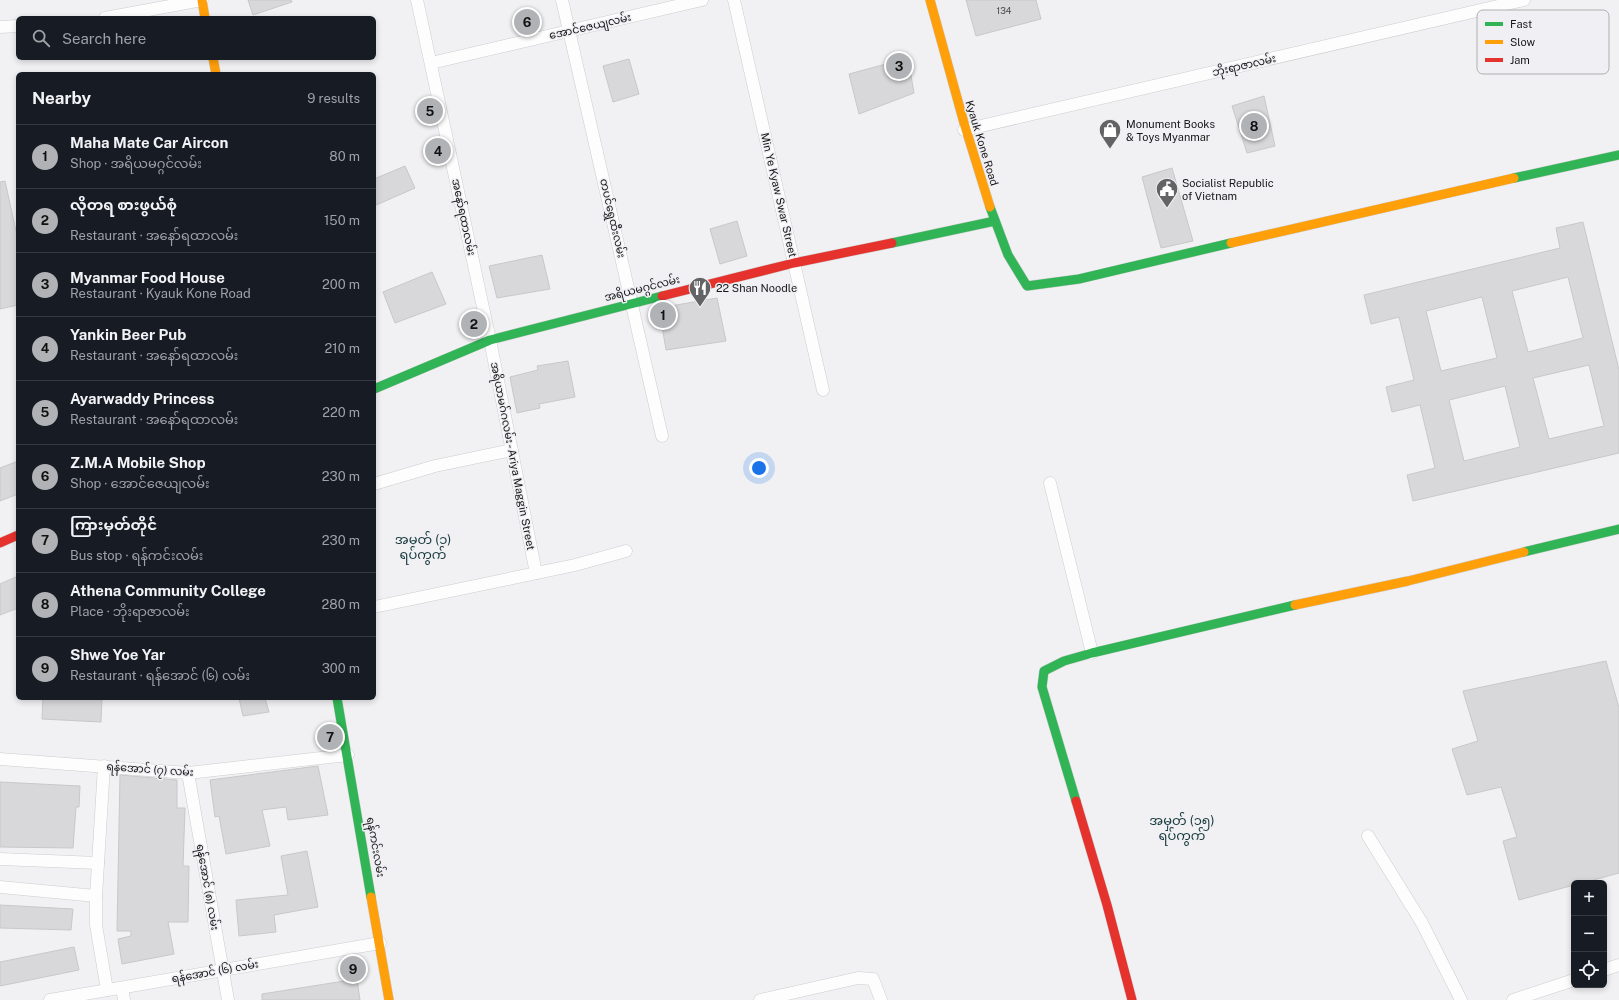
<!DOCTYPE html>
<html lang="en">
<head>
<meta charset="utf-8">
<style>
  body { margin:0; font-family:"Public Sans","Noto Sans Myanmar",sans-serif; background:#242831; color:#f1f3f6 }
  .controls { position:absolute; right:12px; bottom:12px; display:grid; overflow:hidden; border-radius:6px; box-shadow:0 2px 6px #0003 }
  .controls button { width:36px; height:36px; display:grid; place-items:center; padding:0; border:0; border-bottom:1px solid #363941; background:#171b24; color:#f1f3f6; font:20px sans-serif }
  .you { position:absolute; left:759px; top:468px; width:14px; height:14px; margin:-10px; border:3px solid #fff; border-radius:50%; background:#1a73e8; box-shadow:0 0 0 6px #1a73e833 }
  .badge { display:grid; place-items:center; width:26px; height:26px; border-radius:50%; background:#b1b2b5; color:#111; font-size:13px; font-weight:700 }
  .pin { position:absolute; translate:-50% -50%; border:2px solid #fff; box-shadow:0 1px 4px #0006 }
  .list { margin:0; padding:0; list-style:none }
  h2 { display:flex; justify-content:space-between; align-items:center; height:52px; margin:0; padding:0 16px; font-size:17px }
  h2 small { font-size:13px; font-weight:400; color:#9ea1a6 }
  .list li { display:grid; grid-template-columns:26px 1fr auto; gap:12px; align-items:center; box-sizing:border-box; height:64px; padding:0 16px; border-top:1px solid #363941 }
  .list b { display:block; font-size:15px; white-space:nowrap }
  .list p { margin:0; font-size:13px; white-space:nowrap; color:#9ea1a6 }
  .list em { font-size:13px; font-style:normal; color:#9ea1a6 }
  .icon { flex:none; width:22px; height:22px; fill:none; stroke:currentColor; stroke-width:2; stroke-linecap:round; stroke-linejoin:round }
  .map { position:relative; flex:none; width:1619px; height:1000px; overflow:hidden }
  .search { position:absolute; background:#171b24; box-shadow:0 2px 6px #0003; left:16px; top:16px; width:360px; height:44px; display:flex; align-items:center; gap:10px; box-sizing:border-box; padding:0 14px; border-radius:6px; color:#9ea1a6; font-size:15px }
  .panel { position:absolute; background:#171b24; box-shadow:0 2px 6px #0003; left:16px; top:72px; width:360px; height:628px; border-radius:6px }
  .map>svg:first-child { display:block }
  .building { fill:#d8d8da; stroke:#c8c8ca; fill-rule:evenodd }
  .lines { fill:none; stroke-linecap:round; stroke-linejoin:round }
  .street-casing { stroke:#cdccce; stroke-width:13 }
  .fast-casing { stroke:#cdccce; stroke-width:10 }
  .slow-casing { stroke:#cdccce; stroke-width:10 }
  .jam-casing { stroke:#cdccce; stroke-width:10 }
  .street { stroke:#fdfdfd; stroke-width:12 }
  .fast { stroke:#30b455; stroke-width:9 }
  .slow { stroke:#ff9f0a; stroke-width:9 }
  .jam { stroke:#e5322d; stroke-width:9 }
  .labels { text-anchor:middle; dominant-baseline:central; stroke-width:3; stroke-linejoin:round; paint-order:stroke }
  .number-label { font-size:9px; fill:#49494a }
  .street-label { font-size:11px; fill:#171718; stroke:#f0f0f4 }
  .poi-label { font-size:11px; fill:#171718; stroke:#f0f0f4; text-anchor:start }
  .quarter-label { font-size:13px; fill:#14373a; stroke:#f0f0f4 }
  .key { fill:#f0f0f4; stroke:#afafb2; stroke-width:1 }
  .key-label { font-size:11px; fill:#171718 }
</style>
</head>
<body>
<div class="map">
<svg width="1619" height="1000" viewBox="0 0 1619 1000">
  <rect width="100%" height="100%" fill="#f1f1f3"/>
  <g class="building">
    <polygon points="248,0 291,0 292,2 253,15"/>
    <polygon points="966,0 1036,0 1041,19 976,36"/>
    <polygon points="908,58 914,93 859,114 849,74"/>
    <polygon points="629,59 639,94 613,102 603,66"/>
    <polygon points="1264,96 1275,146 1247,153 1232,106"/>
    <polygon points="405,166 415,188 374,206 374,179"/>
    <polygon points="1172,168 1193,241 1161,248 1142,177"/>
    <polygon points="5,181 18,240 18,305 0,309 0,182"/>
    <polygon points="737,221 747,256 720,264 710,229"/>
    <path d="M1583 222 1619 370V453L1413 501 1407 475 1435 468 1420 405 1392 412 1386 387 1414 380 1399 317 1371 324 1364 295 1560 248 1556 228ZM1568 277 1583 338 1528 352 1512 291ZM1482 297 1497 358 1441 371 1426 311ZM1589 365 1604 426 1549 439 1533 378ZM1505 386 1520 447 1464 461 1449 400Z"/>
    <polygon points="542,255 550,289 497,298 489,266"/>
    <polygon points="432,272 446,304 395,323 383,292"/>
    <polygon points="717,298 726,341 666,350 659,308"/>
    <polygon points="568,361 575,397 539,404 540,408 517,413 510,377 538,370 537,366"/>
    <polygon points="18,461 18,494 0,501 0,468"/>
    <polygon points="18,576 18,608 0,615 0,584"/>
    <polygon points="1606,661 1619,708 1619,873 1583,883 1574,883 1574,885 1519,900 1503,841 1517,837 1501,787 1467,795 1452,749 1478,741 1463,691"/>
    <polygon points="43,698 102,698 101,722 42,719"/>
    <polygon points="239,698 265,698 269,712 243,716"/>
    <polygon points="318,766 328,815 288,820 286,807 262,810 270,846 226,854 219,816 215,817 210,780"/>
    <polygon points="120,775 177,780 177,808 185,808 183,866 189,866 188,922 168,922 174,954 122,964 118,939 131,936 131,931 117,931"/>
    <polygon points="0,782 80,786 79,807 76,807 73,848 0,847"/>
    <polygon points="307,851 318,907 274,915 276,932 239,936 236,900 288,895 281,856"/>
    <polygon points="0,905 73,909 71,930 0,928"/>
    <polygon points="74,947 79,970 0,986 0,962"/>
    <polygon points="357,979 360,1000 262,1000 262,994"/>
  </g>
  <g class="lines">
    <g class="street-casing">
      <g id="street">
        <polyline points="417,0 490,340 536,573"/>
        <polyline points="562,0 662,436"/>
        <polyline points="734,0 823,390"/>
        <polyline points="105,18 202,0"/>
        <polyline points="0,27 18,26"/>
        <polyline points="431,63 702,0"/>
        <polyline points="964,130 1524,0"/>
        <polyline points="1050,483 1092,653"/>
        <polyline points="374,484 435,466 512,450"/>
        <polyline points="374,607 575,565 626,551"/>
        <polyline points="0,759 188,773 348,755"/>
        <polyline points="104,766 96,896 96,925 107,990"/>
        <polyline points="188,773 228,1000"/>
        <polyline points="1368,836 1422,923 1461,1000"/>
        <polyline points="0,859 98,863"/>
        <polyline points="0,887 96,896"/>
        <polyline points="1604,970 1619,965"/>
        <polyline points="122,988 124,1000"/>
        <polyline points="50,1000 380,943"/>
        <polyline points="760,1000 858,978 873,979 881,1000"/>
        <polyline points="1513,1000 1574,980"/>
      </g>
    </g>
    <g class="fast-casing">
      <g id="fast">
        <polyline points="1514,178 1619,155"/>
        <polyline points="990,207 1008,255 1027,286 1079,279 1231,243"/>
        <polyline points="892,243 995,221"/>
        <polyline points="374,389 490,340 662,296"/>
        <polyline points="1524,552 1619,529"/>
        <polyline points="337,698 371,897"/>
        <polyline points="1076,801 1042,687 1044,671 1064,661 1092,653 1295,605"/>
      </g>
    </g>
    <g class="slow-casing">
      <g id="slow">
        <polyline points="202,0 205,18"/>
        <polyline points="930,0 964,123 990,207"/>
        <polyline points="213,58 216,74"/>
        <polyline points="1231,243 1514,178"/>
        <polyline points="1295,605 1408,581 1524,552"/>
        <polyline points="371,897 389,1000"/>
      </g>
    </g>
    <g class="jam-casing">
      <g id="jam">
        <polyline points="662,296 794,263 892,243"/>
        <polyline points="0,543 18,535"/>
        <polyline points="1076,801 1107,905 1132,1000"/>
      </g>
    </g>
    <use href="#street" class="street"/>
    <use href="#fast" class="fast"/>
    <use href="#slow" class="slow"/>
    <use href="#jam" class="jam"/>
  </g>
  <defs>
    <g id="shop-pin" transform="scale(1.15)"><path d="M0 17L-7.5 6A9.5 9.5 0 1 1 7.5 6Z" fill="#636365" stroke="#f0f0f4"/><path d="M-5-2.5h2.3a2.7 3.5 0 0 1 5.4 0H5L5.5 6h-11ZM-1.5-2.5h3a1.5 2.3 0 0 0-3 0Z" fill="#fff"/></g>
    <g id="civic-pin" transform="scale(1.15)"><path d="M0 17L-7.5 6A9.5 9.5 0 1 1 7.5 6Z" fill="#636365" stroke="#f0f0f4"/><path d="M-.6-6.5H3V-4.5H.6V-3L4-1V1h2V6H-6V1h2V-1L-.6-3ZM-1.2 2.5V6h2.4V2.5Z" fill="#fff"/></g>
    <g id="restaurant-pin" transform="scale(1.15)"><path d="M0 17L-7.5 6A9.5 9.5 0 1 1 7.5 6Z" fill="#636365" stroke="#f0f0f4"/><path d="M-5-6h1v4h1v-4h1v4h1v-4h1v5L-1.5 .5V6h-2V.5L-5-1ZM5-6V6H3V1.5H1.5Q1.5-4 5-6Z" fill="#fff"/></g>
  </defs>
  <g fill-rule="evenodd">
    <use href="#shop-pin" x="1110" y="130"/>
    <use href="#civic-pin" x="1167" y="189"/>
    <use href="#restaurant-pin" x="700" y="288"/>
  </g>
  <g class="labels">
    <g class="number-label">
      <text x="1004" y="10">134</text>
    </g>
    <g class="street-label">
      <text transform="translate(590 26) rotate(-13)">အောင်ဇေယျလမ်း</text>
      <text transform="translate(1244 65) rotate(-13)">ဘိုးရာဇာလမ်း</text>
      <text transform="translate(982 143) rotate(73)">Kyauk Kone Road</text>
      <text transform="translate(779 195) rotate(77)">Min Ye Kyaw Swar Street</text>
      <text transform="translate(464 217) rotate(78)">အနော်ရထာလမ်း</text>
      <text transform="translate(613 218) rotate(77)">တပင်ရွှေထီးလမ်း</text>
      <text transform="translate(642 288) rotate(-14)">အရိယမဂ္ဂင်လမ်း</text>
      <text transform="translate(513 456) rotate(79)">အရိယာမဂ်ဂလမ်း - Ariya Maggin Street</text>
      <text transform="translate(150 769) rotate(4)">ရန်အောင် (၇) လမ်း</text>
      <text transform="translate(376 847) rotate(80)">ရန်ကင်းလမ်း</text>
      <text transform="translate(208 887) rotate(80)">ရန်အောင် (၈) လမ်း</text>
      <text transform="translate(215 971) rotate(-10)">ရန်အောင် (၆) လမ်း</text>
    </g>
    <g class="poi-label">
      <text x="1126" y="124">Monument Books<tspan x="1126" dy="13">&amp; Toys Myanmar</tspan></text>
      <text x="1182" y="183">Socialist Republic<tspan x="1182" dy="13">of Vietnam</tspan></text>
      <text x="716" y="288">22 Shan Noodle</text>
    </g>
    <g class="quarter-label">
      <text x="423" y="539">အမှတ် (၁)<tspan x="423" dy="15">ရပ်ကွက်</tspan></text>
      <text x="1182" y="820">အမှတ် (၁၅)<tspan x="1182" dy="15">ရပ်ကွက်</tspan></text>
    </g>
  </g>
  <rect x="1477" y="10" width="132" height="64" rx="6" class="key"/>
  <rect x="1485" y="22" width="18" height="4" fill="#30b455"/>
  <rect x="1485" y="40" width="18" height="4" fill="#ff9f0a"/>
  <rect x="1485" y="58" width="18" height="4" fill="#e5322d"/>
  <g class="key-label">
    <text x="1510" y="28">Fast</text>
    <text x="1510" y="46">Slow</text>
    <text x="1510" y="64">Jam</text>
  </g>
</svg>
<div class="controls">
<button>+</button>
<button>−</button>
<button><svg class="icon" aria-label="locate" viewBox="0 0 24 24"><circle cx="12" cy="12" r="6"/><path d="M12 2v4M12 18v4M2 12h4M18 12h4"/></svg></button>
</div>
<div class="you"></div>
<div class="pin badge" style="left:663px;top:315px">1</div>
<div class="pin badge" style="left:474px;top:324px">2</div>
<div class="pin badge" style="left:899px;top:66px">3</div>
<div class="pin badge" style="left:438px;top:151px">4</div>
<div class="pin badge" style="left:430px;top:111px">5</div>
<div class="pin badge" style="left:527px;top:22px">6</div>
<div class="pin badge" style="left:330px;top:737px">7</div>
<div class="pin badge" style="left:1254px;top:126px">8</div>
<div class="pin badge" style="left:353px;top:969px">9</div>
<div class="search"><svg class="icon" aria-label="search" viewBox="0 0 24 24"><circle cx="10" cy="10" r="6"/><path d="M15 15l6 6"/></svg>Search here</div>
<section class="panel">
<h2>Nearby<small>9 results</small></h2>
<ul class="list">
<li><span class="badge">1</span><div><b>Maha Mate Car Aircon</b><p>Shop · အရိယမဂ္ဂင်လမ်း</p></div><em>80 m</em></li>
<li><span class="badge">2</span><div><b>လိုတရ စားဖွယ်စုံ</b><p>Restaurant · အနော်ရထာလမ်း</p></div><em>150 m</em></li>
<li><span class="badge">3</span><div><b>Myanmar Food House</b><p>Restaurant · Kyauk Kone Road</p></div><em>200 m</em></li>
<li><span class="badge">4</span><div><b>Yankin Beer Pub</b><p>Restaurant · အနော်ရထာလမ်း</p></div><em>210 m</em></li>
<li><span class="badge">5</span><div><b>Ayarwaddy Princess</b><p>Restaurant · အနော်ရထာလမ်း</p></div><em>220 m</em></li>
<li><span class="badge">6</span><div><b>Z.M.A Mobile Shop</b><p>Shop · အောင်ဇေယျလမ်း</p></div><em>230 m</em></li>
<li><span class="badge">7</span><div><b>ကြားမှတ်တိုင်</b><p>Bus stop · ရန်ကင်းလမ်း</p></div><em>230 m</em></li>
<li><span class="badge">8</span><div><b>Athena Community College</b><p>Place · ဘိုးရာဇာလမ်း</p></div><em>280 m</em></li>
<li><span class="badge">9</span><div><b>Shwe Yoe Yar</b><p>Restaurant · ရန်အောင် (၆) လမ်း</p></div><em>300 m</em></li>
</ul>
</section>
</div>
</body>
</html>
